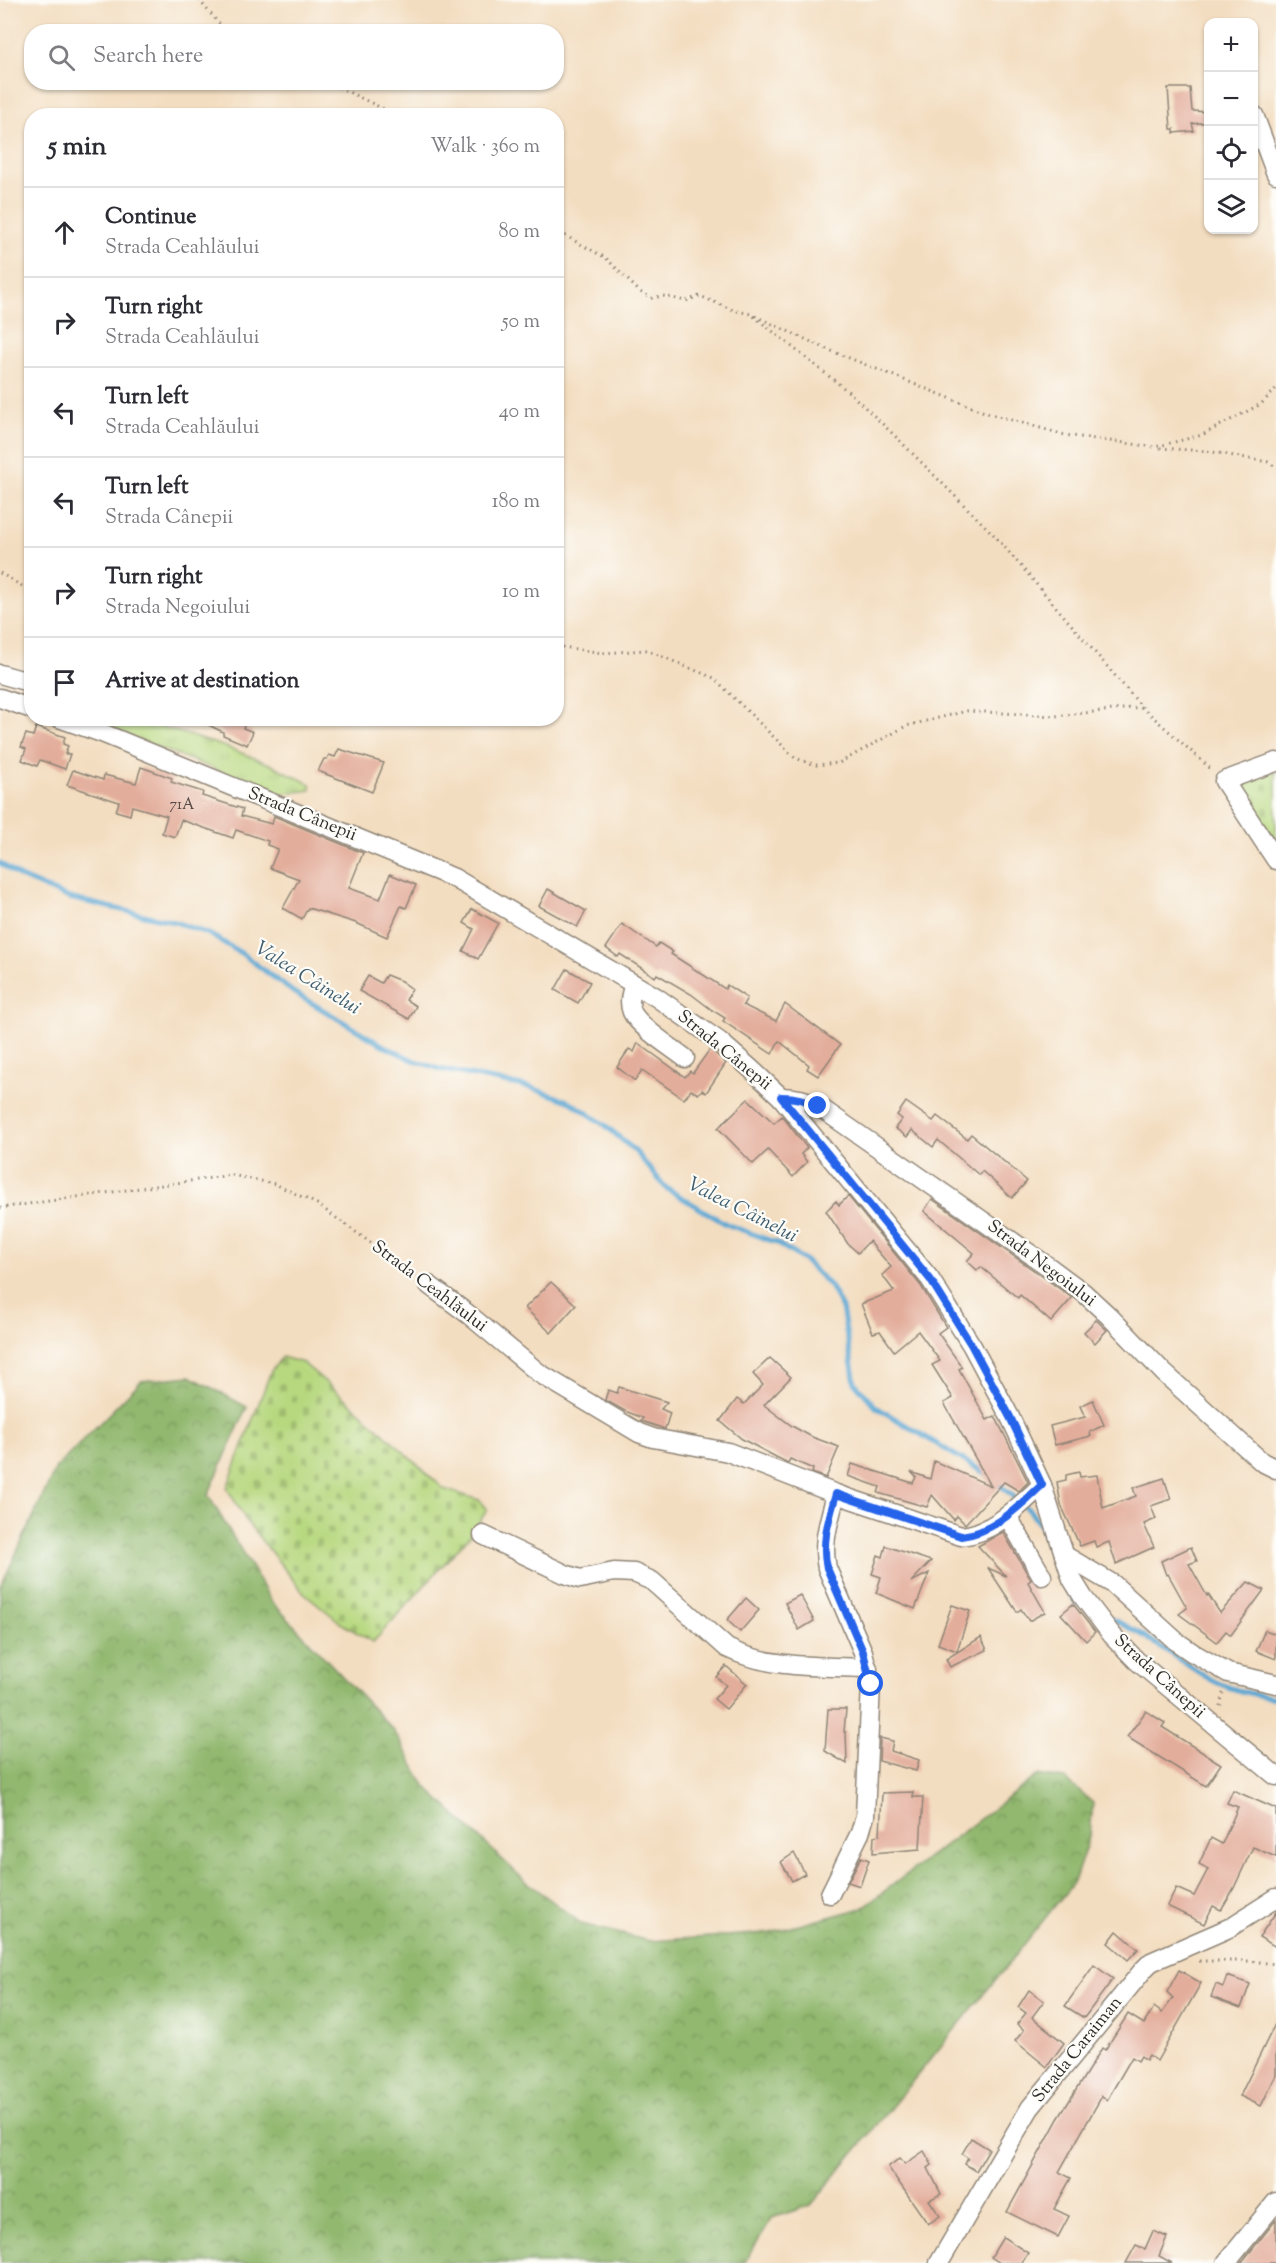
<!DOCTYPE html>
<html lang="en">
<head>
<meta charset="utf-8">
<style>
  body { margin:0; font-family:"Sorts Mill Goudy",serif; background:#f2f2f3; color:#2b2b33 }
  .controls { position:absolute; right:18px; top:18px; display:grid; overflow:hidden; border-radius:12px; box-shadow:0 2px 4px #0004 }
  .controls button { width:54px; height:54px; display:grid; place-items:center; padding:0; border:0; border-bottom:2px solid #e1e1e2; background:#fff; color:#2b2b33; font:30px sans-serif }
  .stop { position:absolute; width:18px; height:18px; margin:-14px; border:4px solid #2563eb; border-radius:50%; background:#fff }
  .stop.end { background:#2563eb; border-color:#fff; box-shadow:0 2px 6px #0008 }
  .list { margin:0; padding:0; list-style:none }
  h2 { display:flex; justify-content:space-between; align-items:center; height:78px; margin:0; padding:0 24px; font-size:26px }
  h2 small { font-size:20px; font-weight:400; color:#7c7c81 }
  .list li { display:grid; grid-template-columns:39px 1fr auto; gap:18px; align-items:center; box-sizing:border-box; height:90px; padding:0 24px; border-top:2px solid #e1e1e2 }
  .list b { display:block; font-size:22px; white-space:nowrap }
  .list p { margin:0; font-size:20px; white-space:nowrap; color:#7c7c81 }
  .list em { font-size:20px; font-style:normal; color:#7c7c81 }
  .icon { flex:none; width:33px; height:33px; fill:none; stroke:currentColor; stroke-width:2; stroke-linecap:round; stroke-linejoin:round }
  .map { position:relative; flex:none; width:1276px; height:2263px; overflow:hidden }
  .search { position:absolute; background:#fff; box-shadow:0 2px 4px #0004; left:24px; top:24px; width:540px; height:66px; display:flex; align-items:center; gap:15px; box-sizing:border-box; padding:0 21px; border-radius:24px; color:#7c7c81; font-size:22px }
  .panel { position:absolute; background:#fff; box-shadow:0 2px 4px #0004; left:24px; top:108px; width:540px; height:618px; border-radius:24px }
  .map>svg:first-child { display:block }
  .grass { fill:url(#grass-tufts); stroke:#718255; stroke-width:1.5 }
  .forest { fill:url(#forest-crowns); stroke:#5e724c; stroke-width:1.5 }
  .cemetery { fill:url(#cemetery-stones); stroke:#718255; stroke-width:1.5 }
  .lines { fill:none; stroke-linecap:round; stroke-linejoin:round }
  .stream { stroke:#5ba7d3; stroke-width:5 }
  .building { fill:#e3ad9b }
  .minor-casing { stroke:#8f8476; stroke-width:21 }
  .path { stroke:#8f8476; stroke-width:3; stroke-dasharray:1.5 4.5; stroke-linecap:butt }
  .minor { stroke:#fff; stroke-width:18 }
  .route { stroke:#2563eb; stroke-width:8 }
  .labels { text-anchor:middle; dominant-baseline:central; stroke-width:4.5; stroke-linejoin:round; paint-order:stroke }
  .number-label { font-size:15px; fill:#594c47 }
  .street-label { font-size:18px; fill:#2b2b2b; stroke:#fdfcf7 }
  .water-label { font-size:20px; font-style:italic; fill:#3e5d6e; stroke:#fdfcf7 }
</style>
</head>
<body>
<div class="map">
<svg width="1276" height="2263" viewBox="0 0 1276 2263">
  <defs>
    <pattern id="grass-tufts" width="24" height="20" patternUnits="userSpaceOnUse" patternTransform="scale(1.5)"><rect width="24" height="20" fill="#b7d87f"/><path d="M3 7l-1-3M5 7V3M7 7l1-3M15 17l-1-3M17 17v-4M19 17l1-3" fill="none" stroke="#9eba6e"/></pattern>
    <pattern id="forest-crowns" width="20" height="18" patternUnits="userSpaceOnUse" patternTransform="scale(1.5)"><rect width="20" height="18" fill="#91b86e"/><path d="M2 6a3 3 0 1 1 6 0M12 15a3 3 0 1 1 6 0" fill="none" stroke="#77965b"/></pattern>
    <pattern id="cemetery-stones" width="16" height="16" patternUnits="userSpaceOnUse" patternTransform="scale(1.5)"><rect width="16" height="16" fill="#b7d87f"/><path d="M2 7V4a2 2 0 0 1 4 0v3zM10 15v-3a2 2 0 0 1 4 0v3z" fill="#9eba6e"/></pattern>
  </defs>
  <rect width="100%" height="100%" fill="#fdfcf7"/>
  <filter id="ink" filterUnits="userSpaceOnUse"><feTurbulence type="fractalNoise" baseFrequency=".0167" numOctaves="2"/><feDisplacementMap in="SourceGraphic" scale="12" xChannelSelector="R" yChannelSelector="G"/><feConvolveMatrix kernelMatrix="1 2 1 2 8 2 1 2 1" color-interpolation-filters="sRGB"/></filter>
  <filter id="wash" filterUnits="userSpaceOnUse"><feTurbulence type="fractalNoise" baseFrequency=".008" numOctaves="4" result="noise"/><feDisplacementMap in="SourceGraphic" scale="24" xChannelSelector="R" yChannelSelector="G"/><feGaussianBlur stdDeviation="1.35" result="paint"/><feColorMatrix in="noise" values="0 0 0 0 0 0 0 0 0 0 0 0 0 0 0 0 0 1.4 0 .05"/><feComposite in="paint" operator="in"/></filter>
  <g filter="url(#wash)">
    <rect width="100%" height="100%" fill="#f3ddc0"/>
    <polygon class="grass" points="85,719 135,719 153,724 226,747 272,765 310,784 311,790 279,794"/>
    <polygon class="forest" points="190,1376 247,1407 208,1495 272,1602 394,1731 426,1787 522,1878 582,1924 649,1941 770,1933 862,1908 1038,1775 1065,1779 1093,1803 1090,1834 1074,1882 1006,1967 811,2205 772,2218 744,2263 0,2263 0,1588 56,1468 141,1381"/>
    <g class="cemetery">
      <polygon points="1276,771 1276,844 1241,780"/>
      <polygon points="282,1357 303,1363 363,1414 444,1489 479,1500 487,1510 473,1532 373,1642 342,1624 302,1591 247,1522 227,1488 271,1371"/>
    </g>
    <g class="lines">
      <g class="stream">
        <polyline points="0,863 20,877 69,898 175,922 209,934 241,953 293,992 384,1046 413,1060 440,1069 532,1088 571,1102 605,1125 636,1152 666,1188 726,1224 777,1243 805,1261 830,1286 842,1308 855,1383 876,1407 988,1475"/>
        <polyline points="995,1481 1030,1511 1042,1528 1064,1586 1077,1603"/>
        <path d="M1106 1617C1144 1631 1175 1659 1210 1679 1228 1689 1255 1695 1276 1698"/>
      </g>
    </g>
    <g id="blocks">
      <g class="building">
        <polygon points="1168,88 1190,88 1192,111 1209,112 1209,122 1192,124 1194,131 1174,133 1174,129 1171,129"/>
        <polygon points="194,718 247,718 243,728 253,732 247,745 223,735 223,732"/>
        <polygon points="36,727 65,737 63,744 68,746 65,754 70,754 65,769 40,760 37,766 22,760 26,749 21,747 26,734 33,736"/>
        <polygon points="339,749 384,763 372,792 318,771 324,759 327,759 329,755 335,757"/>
        <polygon points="141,767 172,778 171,782 203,792 202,796 243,809 241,816 272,824 274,816 363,853 349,888 380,899 390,874 416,885 406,908 401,906 387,937 356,923 308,908 302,919 283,908 299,879 270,868 278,849 267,845 268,841 236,830 233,838 181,820 175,837 162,833 167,816 132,806 130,815 116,811 119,802 67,785 73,770 103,780 104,775 136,783"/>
        <polygon points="548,889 586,911 577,927 539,906"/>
        <polygon points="472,909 498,923 478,959 463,951 474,929 464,923"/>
        <polygon points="622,924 656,947 659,943 673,952 671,954 725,989 727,985 747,998 743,1005 776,1021 785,1004 840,1045 818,1076 807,1069 809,1065 779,1041 772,1054 723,1021 725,1018 712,1010 691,994 657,974 655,977 620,954 618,957 606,948"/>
        <polygon points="567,969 590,982 578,1003 555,990"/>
        <polygon points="386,975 401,981 412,989 406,1000 416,1006 409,1019 359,991 368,976 381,983"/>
        <polygon points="638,1043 685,1077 690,1071 693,1073 710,1049 726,1063 706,1093 702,1090 698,1094 691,1090 684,1099 642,1070 635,1081 617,1067 629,1049 634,1052"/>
        <polygon points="748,1099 774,1123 782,1116 807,1148 801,1154 807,1162 793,1177 768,1150 753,1164 718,1128"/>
        <polygon points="906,1102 933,1121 937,1116 967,1139 971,1134 1027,1181 1012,1198 982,1171 979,1175 938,1140 933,1147 912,1130 907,1137 895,1128 902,1119 897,1115"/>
        <polygon points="848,1196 921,1286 946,1327 938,1333 962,1367 959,1369 987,1420 995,1416 1028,1482 1019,1491 1004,1482 965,1524 957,1516 954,1520 932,1495 927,1507 878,1493 880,1487 848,1476 852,1464 913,1483 916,1477 911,1472 930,1479 934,1461 991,1486 944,1403 953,1398 932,1365 940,1361 918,1331 894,1351 880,1331 873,1333 861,1304 894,1291 882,1275 891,1267 869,1241 858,1253 848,1244 826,1211 836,1201 839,1205"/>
        <polygon points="932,1199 1042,1276 1072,1298 1051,1322 1020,1295 1018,1298 981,1267 977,1270 967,1261 974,1253 924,1211"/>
        <polygon points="551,1282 576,1305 551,1333 525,1308"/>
        <polygon points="1096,1320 1107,1330 1095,1343 1084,1332"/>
        <polygon points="770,1358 791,1377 764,1405 792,1426 812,1437 839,1447 826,1478 812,1473 813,1469 790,1459 788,1463 776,1457 742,1439 720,1421 737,1399 744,1404 763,1385 753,1374"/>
        <polygon points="619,1387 667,1402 661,1409 670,1413 665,1429 641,1421 643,1418 625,1411 605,1400 608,1390 617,1393"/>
        <polygon points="1093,1400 1104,1425 1090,1432 1091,1436 1055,1445 1050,1426 1085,1417 1080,1406"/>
        <polygon points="1079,1472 1080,1477 1097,1475 1103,1508 1136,1496 1133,1488 1164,1478 1171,1499 1151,1506 1156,1519 1144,1524 1154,1547 1116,1564 1109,1542 1096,1547 1094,1541 1080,1546 1061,1505 1057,1482 1066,1480 1066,1475"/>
        <polygon points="1003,1532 1031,1580 1028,1582 1045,1612 1029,1621 1021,1609 1017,1612 988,1568 1006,1576 978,1546"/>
        <polygon points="886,1546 931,1561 911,1582 929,1573 915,1609 876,1593 881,1577 872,1574 878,1555 883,1557"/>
        <polygon points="1191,1547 1197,1561 1189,1564 1207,1596 1208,1594 1220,1613 1248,1582 1264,1590 1231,1635 1226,1631 1217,1642 1179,1614 1187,1608 1168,1574 1166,1575 1161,1561"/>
        <polygon points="800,1595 814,1621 799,1630 785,1603"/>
        <polygon points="746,1598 759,1610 740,1632 727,1620"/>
        <polygon points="1073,1604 1095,1632 1086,1641 1061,1614"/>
        <polygon points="952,1605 970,1611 957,1651 938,1644"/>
        <polygon points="1265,1630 1276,1634 1276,1659 1256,1651"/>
        <polygon points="981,1637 987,1650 950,1667 946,1659"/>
        <polygon points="726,1666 747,1684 726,1709 714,1699 726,1685 716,1677"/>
        <polygon points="828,1709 846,1709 844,1732 846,1732 847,1764 825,1751"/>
        <polygon points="1146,1711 1165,1723 1162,1727 1221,1764 1206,1786 1127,1737"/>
        <polygon points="880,1738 893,1741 891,1751 919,1760 916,1771 879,1761"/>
        <polygon points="1233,1790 1276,1809 1276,1857 1253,1847 1234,1888 1221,1910 1213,1906 1204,1924 1167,1906 1176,1888 1194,1896 1208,1869 1199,1864 1211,1838 1222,1844 1238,1807 1227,1803"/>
        <polygon points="913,1792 913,1797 923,1797 920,1849 873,1853 874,1836 880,1835 882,1793"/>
        <polygon points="794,1853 805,1874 792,1881 781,1862"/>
        <polygon points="861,1857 869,1860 860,1886 848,1882"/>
        <polygon points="1276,1912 1276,1947 1259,1937"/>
        <polygon points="1117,1931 1138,1949 1128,1960 1108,1943"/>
        <polygon points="1094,1965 1113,1979 1084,2018 1065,2006"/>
        <polygon points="1179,1970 1201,1983 1157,2061 1149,2055 1146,2060 1141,2056 1138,2061 1132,2057 1107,2100 1102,2096 1059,2172 1071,2178 1054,2209 1069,2216 1058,2237 1007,2212 1058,2119 1102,2048 1105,2050 1128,2014 1144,2024 1154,2007 1162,2013 1173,1998 1167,1992"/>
        <polygon points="1227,1976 1250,1984 1241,2008 1211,1997 1216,1984 1223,1987"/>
        <polygon points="1029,1990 1044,2001 1032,2017 1064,2043 1047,2067 1015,2041 1024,2030 1017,2024 1026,2013 1018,2007"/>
        <polygon points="1276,2022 1276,2075 1261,2106 1240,2096"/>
        <polygon points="971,2138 989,2149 976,2171 965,2164 968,2158 962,2154"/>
        <polygon points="924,2151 932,2165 928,2168 941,2194 929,2200 940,2216 928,2224 888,2167 900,2158 905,2164"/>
        <polygon points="1276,2220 1276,2263 1241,2263"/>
        <polygon points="1153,2231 1167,2237 1159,2256 1172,2263 1126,2263 1136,2245 1145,2249"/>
        <polygon points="1003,2237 1028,2253 1022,2263 1000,2263 991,2257"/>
      </g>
    </g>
  </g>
  <g filter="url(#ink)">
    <use href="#blocks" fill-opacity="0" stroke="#8f8476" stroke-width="1.5"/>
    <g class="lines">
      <g class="minor-casing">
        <g id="minor">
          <polyline points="1254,115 1276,174"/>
          <polyline points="0,674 32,683"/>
          <polyline points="0,698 32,709"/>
          <polyline points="59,718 102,733 454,878 656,997 719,1041 750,1068 781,1097 930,1279 972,1346 1010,1417 1042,1485 1072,1579 1083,1597 1112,1635 1137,1661 1276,1776"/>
          <polyline points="1276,762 1224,781 1276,860"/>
          <path d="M634 984C631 993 628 1002 632 1012 639 1027 671 1047 685 1058"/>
          <path d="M781 1097C795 1097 806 1099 818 1106L1049 1267 1084 1293 1109 1316 1164 1373 1262 1462 1276 1469"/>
          <path d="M429 1285 468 1314 539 1373 639 1433 653 1438 728 1452 836 1494 961 1536C994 1533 1019 1506 1042 1485"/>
          <polyline points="1008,1517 1042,1576"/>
          <path d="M483 1535 565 1574 580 1579 614 1572 634 1573 652 1581 727 1648C768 1669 822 1666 868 1668"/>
          <polyline points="1064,1555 1113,1584 1177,1642 1193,1653 1228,1673 1276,1684"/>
          <path d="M830 1894 860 1833 865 1816 871 1684 863 1652 827 1568C821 1542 830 1519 836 1494"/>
          <polyline points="939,2263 1030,2108 1144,1969 1151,1962 1229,1928 1276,1898"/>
          <polyline points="1226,2263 1276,2202"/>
        </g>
      </g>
      <g class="path">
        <polyline points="199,0 226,32"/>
        <polyline points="328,82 398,116"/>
        <polyline points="556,227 564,235 606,258 640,292 652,298 663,296 686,301 700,296 733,310 751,314 850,393 894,435 995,536 1142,707 1213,771"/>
        <polyline points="755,316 829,350 987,413 1065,435 1155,447 1202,435 1261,404 1276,389"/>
        <polyline points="1160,448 1207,451 1268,462 1276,467"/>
        <polyline points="0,573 32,592"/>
        <polyline points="556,646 603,653 646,650 714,678 795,758 816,765 839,763 906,726 967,711 1055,716 1142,707"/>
        <polyline points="0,1208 232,1175 275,1184 317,1204 415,1275"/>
        <polyline points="1220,1706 1224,1689"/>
        <polyline points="1199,1961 1249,1961 1276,1964"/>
      </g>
      <use href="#minor" class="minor"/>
    </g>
  </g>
  <g class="lines" filter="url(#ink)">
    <path class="route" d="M818 1106C806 1099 795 1097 781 1097L930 1279 972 1346 1010 1417 1042 1485C1019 1506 994 1533 961 1536L836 1494C829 1519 821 1542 827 1568L863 1652 871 1684"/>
  </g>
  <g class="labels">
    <g class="number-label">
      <text x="182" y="805">71A</text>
    </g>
    <g class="street-label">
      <text transform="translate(302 815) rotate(22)">Strada Cânepii</text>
      <text transform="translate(724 1051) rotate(39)">Strada Cânepii</text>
      <text transform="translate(1041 1264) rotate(37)">Strada Negoiului</text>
      <text transform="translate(429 1287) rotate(37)">Strada Ceahlăului</text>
      <text transform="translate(1159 1677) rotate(42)">Strada Cânepii</text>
      <text transform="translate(1078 2050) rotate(-51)">Strada Caraiman</text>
    </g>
    <g class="water-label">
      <text transform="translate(307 979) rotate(32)">Valea Câinelui</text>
      <text transform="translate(742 1211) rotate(27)">Valea Câinelui</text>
    </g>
  </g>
</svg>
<div class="controls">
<button>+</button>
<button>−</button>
<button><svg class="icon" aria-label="locate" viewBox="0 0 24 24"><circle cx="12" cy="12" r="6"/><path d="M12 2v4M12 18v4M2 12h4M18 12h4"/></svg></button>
<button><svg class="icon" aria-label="layers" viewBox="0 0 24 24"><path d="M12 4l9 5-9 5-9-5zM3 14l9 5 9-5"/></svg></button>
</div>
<div class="stop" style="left:871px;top:1684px"></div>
<div class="stop end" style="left:818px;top:1106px"></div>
<div class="search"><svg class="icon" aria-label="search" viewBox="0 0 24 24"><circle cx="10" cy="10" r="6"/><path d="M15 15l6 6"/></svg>Search here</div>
<section class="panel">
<h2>5 min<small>Walk · 360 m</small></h2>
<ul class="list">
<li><svg class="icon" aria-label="ahead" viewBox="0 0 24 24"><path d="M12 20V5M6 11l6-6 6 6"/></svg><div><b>Continue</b><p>Strada Ceahlăului</p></div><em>80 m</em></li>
<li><svg class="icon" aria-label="right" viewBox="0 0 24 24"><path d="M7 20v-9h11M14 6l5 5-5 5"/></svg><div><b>Turn right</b><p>Strada Ceahlăului</p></div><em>50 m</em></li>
<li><svg class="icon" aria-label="left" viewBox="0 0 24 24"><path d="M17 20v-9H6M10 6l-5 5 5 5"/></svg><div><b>Turn left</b><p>Strada Ceahlăului</p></div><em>40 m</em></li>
<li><svg class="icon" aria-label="left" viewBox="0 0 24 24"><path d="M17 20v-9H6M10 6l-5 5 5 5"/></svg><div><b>Turn left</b><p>Strada Cânepii</p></div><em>180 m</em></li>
<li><svg class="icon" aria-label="right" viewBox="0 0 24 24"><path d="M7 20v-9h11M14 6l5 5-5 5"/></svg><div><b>Turn right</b><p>Strada Negoiului</p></div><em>10 m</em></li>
<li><svg class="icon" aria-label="arrive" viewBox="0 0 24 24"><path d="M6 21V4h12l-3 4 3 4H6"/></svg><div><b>Arrive at destination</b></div></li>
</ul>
</section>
</div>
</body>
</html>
